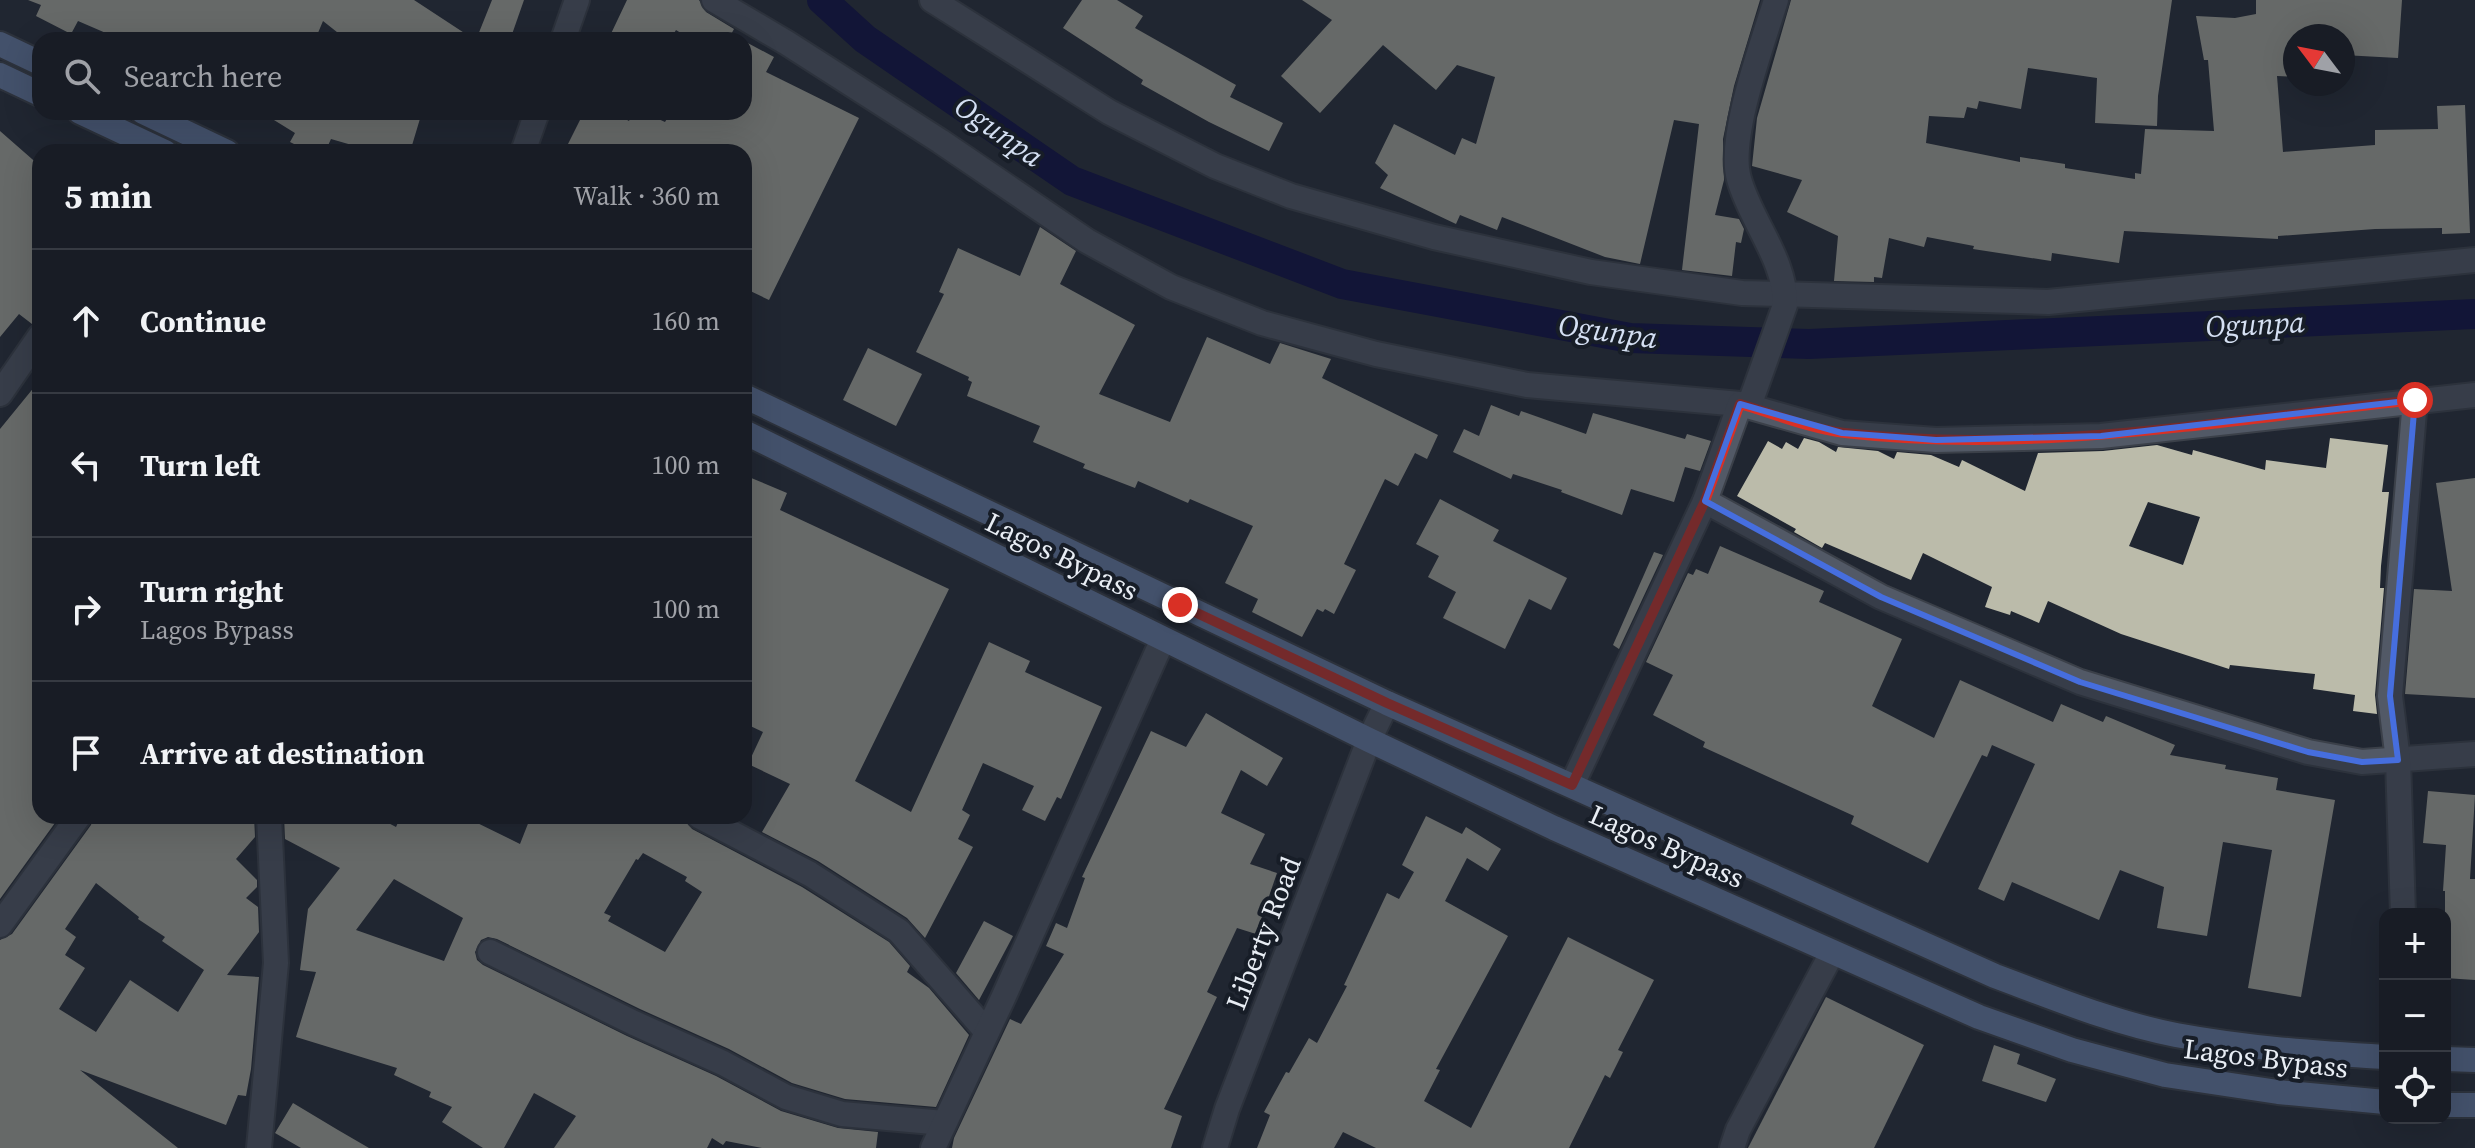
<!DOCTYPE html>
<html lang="en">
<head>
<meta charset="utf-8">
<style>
  body { margin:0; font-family:"Source Serif 4",serif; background:#21252d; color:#f1f3f6 }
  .controls { position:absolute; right:24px; bottom:24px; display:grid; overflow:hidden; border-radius:16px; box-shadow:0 8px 32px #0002 }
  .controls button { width:72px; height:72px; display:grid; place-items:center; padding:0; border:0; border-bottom:2px solid #363a42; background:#181c25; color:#f1f3f6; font:40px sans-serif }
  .compass { position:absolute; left:2283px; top:24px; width:72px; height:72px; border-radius:50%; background:#181c25; box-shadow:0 8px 32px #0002; rotate:302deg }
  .stop { position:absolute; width:24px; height:24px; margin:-18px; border:6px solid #d93025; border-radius:50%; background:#fff }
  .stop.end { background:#d93025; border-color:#fff; box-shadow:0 2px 8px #0008 }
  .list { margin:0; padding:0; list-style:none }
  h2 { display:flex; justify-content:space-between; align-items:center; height:104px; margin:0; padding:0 32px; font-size:34px }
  h2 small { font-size:26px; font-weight:400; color:#9fa1a7 }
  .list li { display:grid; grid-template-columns:52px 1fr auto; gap:24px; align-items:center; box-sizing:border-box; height:144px; padding:0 32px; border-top:2px solid #363a42 }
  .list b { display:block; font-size:30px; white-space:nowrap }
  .list p { margin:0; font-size:26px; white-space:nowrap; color:#9fa1a7 }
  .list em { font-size:26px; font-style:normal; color:#9fa1a7 }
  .icon { flex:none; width:44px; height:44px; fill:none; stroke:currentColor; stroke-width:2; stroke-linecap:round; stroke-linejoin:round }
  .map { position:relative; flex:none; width:2475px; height:1148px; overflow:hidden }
  .search { position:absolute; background:#181c25; box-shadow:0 8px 32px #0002; left:32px; top:32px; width:720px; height:88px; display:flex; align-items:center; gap:20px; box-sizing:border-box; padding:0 28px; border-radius:24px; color:#9fa1a7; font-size:30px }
  .panel { position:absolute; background:#181c25; box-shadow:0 8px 32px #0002; left:32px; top:144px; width:720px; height:680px; border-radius:24px }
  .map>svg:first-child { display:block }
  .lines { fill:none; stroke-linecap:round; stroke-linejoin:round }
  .canal { stroke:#00013e; stroke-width:30 }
  .building { fill:#bba; fill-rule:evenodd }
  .minor-casing { stroke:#3b4049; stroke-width:28 }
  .major-casing { stroke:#3b4049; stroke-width:28 }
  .minor { stroke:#525966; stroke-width:24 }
  .major { stroke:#6e85b2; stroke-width:24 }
  .route { stroke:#d93025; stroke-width:10 }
  .marked { fill:none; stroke:#466ede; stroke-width:6; stroke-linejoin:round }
  .labels { text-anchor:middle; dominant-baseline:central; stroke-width:8; stroke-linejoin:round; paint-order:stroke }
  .street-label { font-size:28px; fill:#e8edf4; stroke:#171d27 }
  .water-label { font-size:30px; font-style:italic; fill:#d5e0f3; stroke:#171d27 }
</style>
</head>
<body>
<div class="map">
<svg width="2475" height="1148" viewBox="0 0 2475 1148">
  <rect width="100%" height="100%" fill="#202631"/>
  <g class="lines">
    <polyline class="canal" points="822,0 865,39 1072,181 1342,284 1630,338 1809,344 2475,314"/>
  </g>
  <g class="building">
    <polygon points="28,0 414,0 475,40 347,40 323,21 315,40 122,40 78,21 71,34 36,16 41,5"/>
    <polygon points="492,0 524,0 510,40 476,40"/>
    <polygon points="627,0 699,0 706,12 734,29 728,40 692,40 676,30 670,40 608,40"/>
    <polygon points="1082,0 1117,0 1143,16 1135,28 1236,85 1230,97 1283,123 1269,151 1209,122 1141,84 1143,80 1063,28"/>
    <polygon points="1302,0 1760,0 1734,86 1723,139 1724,180 1715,215 1739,219 1744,229 1741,243 1736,242 1732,276 1682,270 1699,124 1674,120 1640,264 1605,257 1502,217 1497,230 1460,215 1456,224 1380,188 1388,175 1375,163 1394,124 1455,155 1462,138 1476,144 1495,77 1457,65 1436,90 1383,45 1320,113 1281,76 1332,20"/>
    <polygon points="1791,0 2172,0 2158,96 2157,126 2095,123 2097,78 2028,68 2021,109 1979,101 1977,109 1967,107 1964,118 1929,116 1926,143 2020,162 2020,157 2065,164 2065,168 2135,179 2135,173 2141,174 2145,129 2214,131 2208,60 2204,60 2196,16 2235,18 2256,14 2256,0 2402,0 2398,58 2343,55 2343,36 2295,36 2295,77 2277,76 2283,152 2375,145 2375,130 2438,129 2437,106 2465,105 2470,233 2442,234 2442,228 2375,229 2278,236 2278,239 2124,231 2119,263 2052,253 2051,261 1973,249 1974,246 1927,237 1924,247 1889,238 1882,278 1874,277 1874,282 1834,281 1838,236 1787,212 1802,180 1752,166 1757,118"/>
    <polygon points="744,41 774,57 766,72 859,118 769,300 744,288 744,152 564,152 584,112 612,112 629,121 633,112 643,112 665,122 671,112 744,112"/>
    <polygon points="261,112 422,112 410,152 376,152 331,139 325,152 310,152 290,142 295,133"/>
    <polygon points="0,131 40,166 40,321 32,324 19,314 0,337"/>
    <polygon points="1040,227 1076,251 1060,284 1135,325 1099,394 1170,422 1207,337 1270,364 1280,343 1331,359 1322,378 1438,435 1427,459 1415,453 1398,486 1385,479 1344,564 1356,570 1334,614 1325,609 1323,612 1317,609 1302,637 1252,612 1258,599 1225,583 1253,526 1190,499 1188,503 1138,481 1135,488 1083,468 1085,464 1033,442 1040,426 967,396 972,382 968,380 969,377 916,352 944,294 939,292 958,248 1020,276"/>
    <polygon points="868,348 922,374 896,426 843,400"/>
    <polygon points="40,380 40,816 60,816 0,899 0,429"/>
    <polygon points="1491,405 1519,416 1521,411 1586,434 1593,413 1685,439 1687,434 1711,441 1700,471 1685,467 1674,502 1631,489 1622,515 1561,492 1562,490 1513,474 1511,479 1453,452 1464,429 1479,436"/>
    <path d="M1804 438 1819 442 1836 452 1838 447 1878 451 1894 459 1897 452 1931 455 1959 467 1962 460 2025 491 2038 453 2103 451 2157 445 2192 455 2193 450 2265 470 2266 460 2326 468 2330 438 2388 445 2382 492H2389L2381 566 2380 588H2384L2375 695 2377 714 2353 711 2355 695 2313 689 2315 674 2230 665 2229 669 2121 634 2048 601 2039 623 2011 611 2010 615 1985 607 1992 587 1923 553 1911 580 1825 543 1822 548 1794 532 1796 529 1737 496 1768 441 1782 449 1786 442 1798 449ZM2148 502 2200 517 2183 565 2129 546Z"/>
    <polygon points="744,475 787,493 780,510 949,589 855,781 911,812 989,642 1030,661 1025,672 1102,707 1061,799 1057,797 1045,821 1022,810 1034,786 983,763 962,810 970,815 958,839 973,847 925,938 907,918 818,861 762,832 790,784 748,764 763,732 744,723"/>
    <polygon points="2475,478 2475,698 2405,694 2414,589 2452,591 2436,483"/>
    <polygon points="1440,499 1499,530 1493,541 1567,578 1551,610 1529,599 1505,649 1443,618 1456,592 1428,577 1439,556 1416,544"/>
    <polygon points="1720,546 1824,591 1819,602 1902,639 1872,706 1934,738 1960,680 2053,722 2061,704 2103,722 2106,716 2175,745 2170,755 2226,765 2225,769 2278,778 2276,790 2335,800 2301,997 2248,988 2272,850 2223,842 2207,936 2157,928 2164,887 2120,870 2099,920 2012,882 2004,901 1978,889 2035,764 1992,745 1987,757 1982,755 1928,863 1851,824 1854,816 1703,747 1705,742 1653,715 1673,675 1646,662 1688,573 1693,575 1696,569 1708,574"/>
    <polygon points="1654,552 1663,555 1619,649 1613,645"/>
    <polygon points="1206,713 1283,758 1267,786 1241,770 1221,813 1265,834 1250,864 1277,873 1256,934 1237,928 1207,992 1217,997 1164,1109 1182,1116 1171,1148 952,1148 954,1138 1010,1019 1021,1024 1064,954 1046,946 1056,923 1067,928 1085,878 1082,877 1151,731 1186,747"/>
    <polygon points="2428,791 2475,795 2470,879 2475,879 2475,980 2445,978 2445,891 2443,891 2446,845 2423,843"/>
    <path d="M94 816H254L255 837 236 859 257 880V887L246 898 258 907 259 932 227 975 259 977 251 1069 246 1096 238 1095 226 1125 80 1070 178 1148H0V940L12 934 91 825ZM96 883 139 917 138 919 165 937 162 941 204 970 178 1012 130 980 96 1032 59 1009 85 968 65 955 76 937 65 929Z"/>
    <path d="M284 816H375L396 827 401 816H463L520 844 531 816H678L685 820 692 829 802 887 889 942 910 966 907 972 929 988 969 1035 936 1107 845 1099 792 1083 729 1049 640 1009 497 939 488 937 481 940 475 952 477 960 483 965 627 1036 716 1076 781 1111 838 1128 878 1132 876 1148H762L726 1141 723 1145 712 1138 707 1148H554L576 1116 534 1093 504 1148H483L442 1122 452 1107 429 1097 431 1092 394 1075 397 1068 296 1037 316 972 300 970 308 909 340 868 285 839ZM643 853 687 877 685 881 702 892 665 952 608 921 611 916 604 913 636 859 638 860ZM394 879 463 918 444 961 356 930Z"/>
    <polygon points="1426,816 1462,834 1466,827 1501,849 1488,871 1467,858 1445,901 1508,936 1436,1069 1440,1070 1424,1101 1471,1128 1568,937 1654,980 1618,1050 1623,1052 1610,1078 1605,1075 1569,1148 1376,1148 1343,1132 1334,1148 1257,1148 1270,1115 1264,1112 1286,1072 1289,1073 1309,1038 1317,1043 1347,986 1344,985 1387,893 1399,899 1414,872 1402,865"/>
    <polygon points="984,921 1013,936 979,1000 956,973"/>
    <polygon points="1826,997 1924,1045 1874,1148 1748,1148"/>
    <polygon points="1994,1045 2020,1054 2017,1064 2056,1079 2046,1102 1982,1081"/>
    <polygon points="293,1103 338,1130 369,1148 301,1148 275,1133"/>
  </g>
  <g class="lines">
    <g class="minor-casing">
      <g id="minor">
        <polyline points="714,0 787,43 940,141 1087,241 1171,287 1262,323 1376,354 1527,385 1740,404 1842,433 1936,440 2101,436 2475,395"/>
        <polyline points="932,0 1109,112 1215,166 1291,196 1434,237 1591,272 1742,293 2048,302 2475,260"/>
        <polyline points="563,40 577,0"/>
        <polyline points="523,152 537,112"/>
        <polyline points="0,394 40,336"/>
        <polyline points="1705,501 1881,597 2080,682 2308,752 2362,762 2475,754"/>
        <path d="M1572 785 1705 501 1740 404 1749 406 1785 305C1786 260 1751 222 1739 179 1727 138 1763 42 1776 0"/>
        <polyline points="699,816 810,874 899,931 987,1032"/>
        <polyline points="2403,914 2398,760 2390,696 2415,400"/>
        <polyline points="0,925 79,816"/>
        <polyline points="490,952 634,1023 723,1063 786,1097 842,1114 944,1123"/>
        <polyline points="259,1148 276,963 269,816"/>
        <polyline points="933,1148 1004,996 1163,639"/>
        <polyline points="1215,1148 1227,1109 1369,740 1387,703"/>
        <polyline points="1732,1148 1738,1130 1832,953"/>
      </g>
    </g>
    <g class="major-casing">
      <g id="major">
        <polyline points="0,44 40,63"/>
        <polyline points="0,75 40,94"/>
        <polyline points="80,112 165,152"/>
        <polyline points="143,112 227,152"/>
        <path d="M744 396 1387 703 1995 976C2054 998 2114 1023 2176 1035 2246 1048 2315 1053 2385 1057"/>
        <polyline points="744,432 1369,740 1554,828 1979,1017 2072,1050 2165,1075 2278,1092 2385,1102"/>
        <polyline points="2445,1059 2475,1060"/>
        <polyline points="2445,1105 2475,1105"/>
      </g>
    </g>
    <use href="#minor" class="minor"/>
    <use href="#major" class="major"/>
  </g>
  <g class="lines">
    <path class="route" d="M1180 605 1387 703 1572 785 1705 501 1740 404C1774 414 1810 429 1845 433 2035 455 2226 420 2415 400"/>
  </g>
  <path d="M0 0H2475V1148H0ZM2415 400 2390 696 2398 760 2362 762 2308 752 2080 682 1881 597 1705 501 1740 404 1842 433 1936 440 2101 436Z" fill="#202631" fill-opacity=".55" fill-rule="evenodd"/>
  <path class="marked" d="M2415 400 2390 696 2398 760 2362 762 2308 752 2080 682 1881 597 1705 501 1740 404 1842 433 1936 440 2101 436Z"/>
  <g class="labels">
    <g class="street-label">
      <text transform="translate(1062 556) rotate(26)">Lagos Bypass</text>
      <text transform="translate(1667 846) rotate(24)">Lagos Bypass</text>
      <text transform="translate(1263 933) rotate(-69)">Liberty Road</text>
      <text transform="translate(2266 1058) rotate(7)">Lagos Bypass</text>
    </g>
    <g class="water-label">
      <text transform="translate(999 131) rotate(35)">Ogunpa</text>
      <text transform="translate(2255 324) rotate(-3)">Ogunpa</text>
      <text transform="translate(1608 331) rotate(8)">Ogunpa</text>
    </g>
  </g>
</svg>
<div class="controls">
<button>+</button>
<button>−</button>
<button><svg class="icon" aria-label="locate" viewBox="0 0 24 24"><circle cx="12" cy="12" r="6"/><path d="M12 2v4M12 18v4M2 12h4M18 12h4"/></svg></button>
</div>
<svg class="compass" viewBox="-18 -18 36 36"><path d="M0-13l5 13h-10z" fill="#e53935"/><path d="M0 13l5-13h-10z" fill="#9fa1a7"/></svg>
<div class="stop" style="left:2415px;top:400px"></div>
<div class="stop end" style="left:1180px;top:605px"></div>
<div class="search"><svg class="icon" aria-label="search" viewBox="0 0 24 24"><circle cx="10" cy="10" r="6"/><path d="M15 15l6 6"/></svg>Search here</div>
<section class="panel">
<h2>5 min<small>Walk · 360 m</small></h2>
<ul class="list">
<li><svg class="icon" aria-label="ahead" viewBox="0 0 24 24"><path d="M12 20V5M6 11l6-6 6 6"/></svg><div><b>Continue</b></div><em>160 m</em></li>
<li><svg class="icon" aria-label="left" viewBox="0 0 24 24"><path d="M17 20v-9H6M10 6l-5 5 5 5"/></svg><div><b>Turn left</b></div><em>100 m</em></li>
<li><svg class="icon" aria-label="right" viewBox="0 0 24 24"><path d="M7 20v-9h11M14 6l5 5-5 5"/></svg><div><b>Turn right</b><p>Lagos Bypass</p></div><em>100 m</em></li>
<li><svg class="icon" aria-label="arrive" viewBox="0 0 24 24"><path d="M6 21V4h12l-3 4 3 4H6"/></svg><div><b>Arrive at destination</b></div></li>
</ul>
</section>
</div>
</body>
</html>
